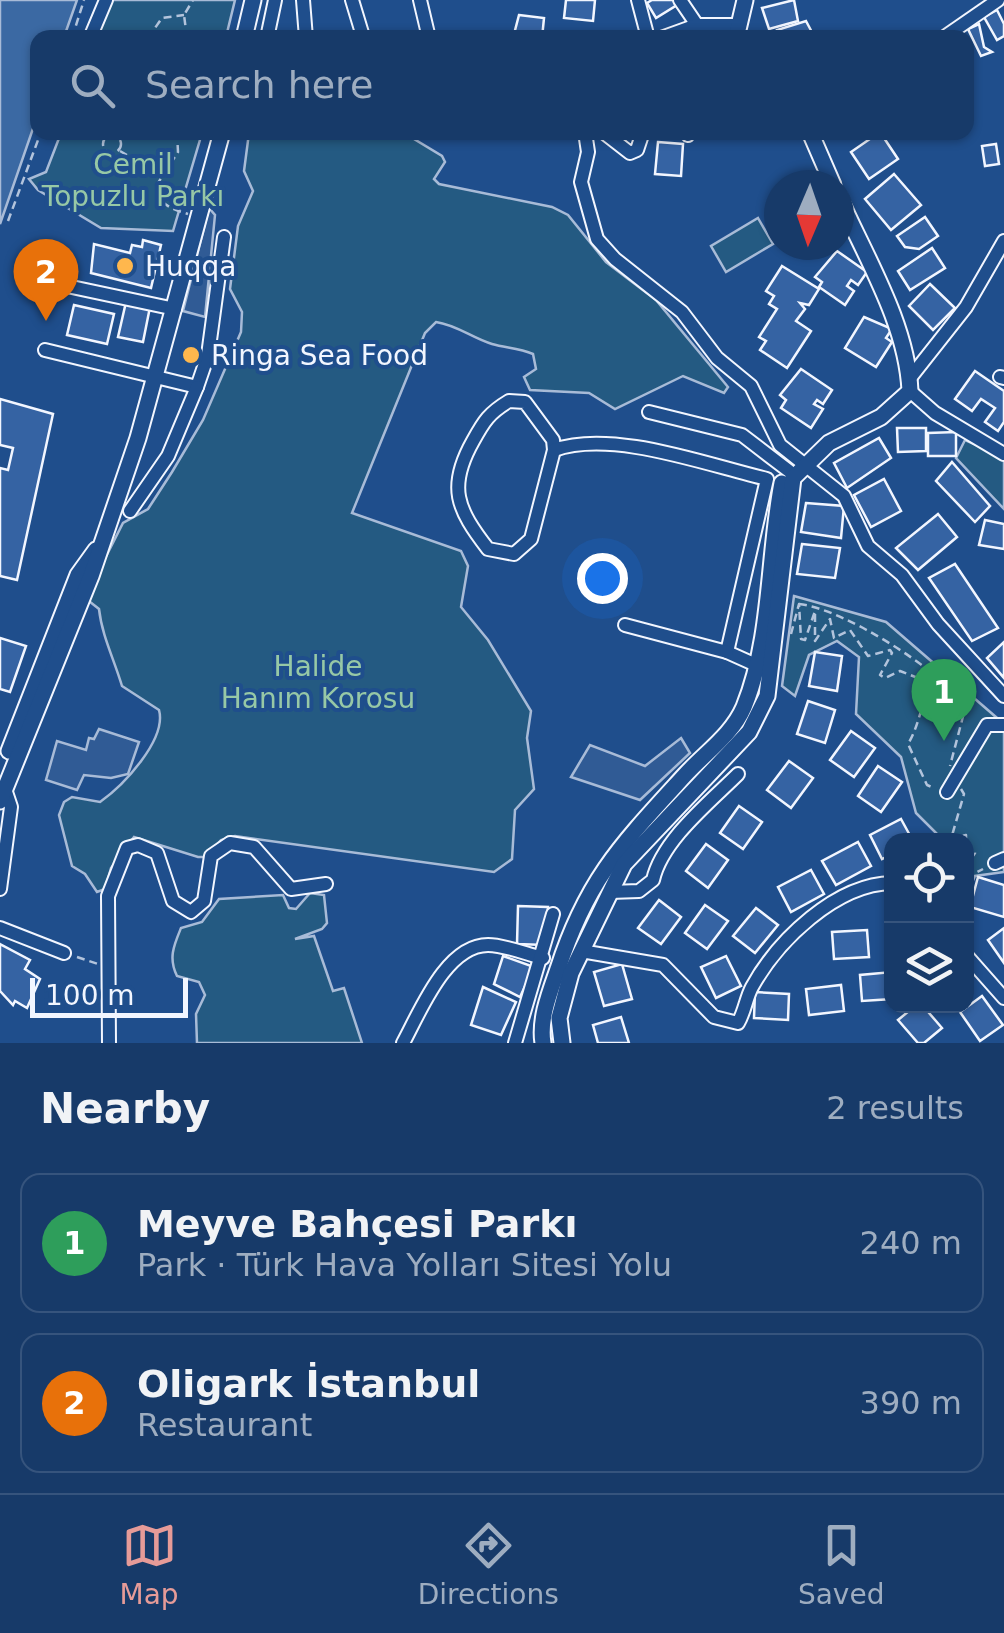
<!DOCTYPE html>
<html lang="en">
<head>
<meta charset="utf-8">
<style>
  body { margin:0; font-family:"DejaVu Sans",sans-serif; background:#20416f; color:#f1f3f6 }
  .controls { position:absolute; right:30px; bottom:30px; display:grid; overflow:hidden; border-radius:20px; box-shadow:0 2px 8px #0004 }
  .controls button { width:90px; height:90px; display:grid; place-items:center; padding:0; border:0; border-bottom:2px solid #36547d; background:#173a69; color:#f1f3f6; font:50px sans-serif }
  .compass { position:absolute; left:764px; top:170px; width:90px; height:90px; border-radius:50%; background:#173a69; box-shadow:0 2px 8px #0004; rotate:182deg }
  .scale { position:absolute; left:30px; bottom:25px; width:158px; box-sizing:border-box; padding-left:10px; border:5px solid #f2f6ff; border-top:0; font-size:28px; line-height:35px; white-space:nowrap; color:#f2f6ff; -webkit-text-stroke:8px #1f4e8c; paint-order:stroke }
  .you { position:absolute; left:602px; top:578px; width:35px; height:35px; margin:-25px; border:8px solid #fff; border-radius:50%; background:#1a73e8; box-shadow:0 0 0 15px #1a73e833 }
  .badge { display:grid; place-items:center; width:65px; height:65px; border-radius:50%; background:#e69b98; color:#fff; font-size:32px; font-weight:700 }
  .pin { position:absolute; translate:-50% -82px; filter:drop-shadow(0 2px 5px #0008) }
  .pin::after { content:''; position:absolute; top:52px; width:35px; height:30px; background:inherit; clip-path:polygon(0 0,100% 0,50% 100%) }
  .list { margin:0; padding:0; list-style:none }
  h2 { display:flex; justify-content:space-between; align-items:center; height:130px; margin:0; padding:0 40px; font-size:42px }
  h2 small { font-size:32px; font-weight:400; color:#9eadc0 }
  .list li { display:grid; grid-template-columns:65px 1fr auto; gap:30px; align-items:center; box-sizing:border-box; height:140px; margin:0 20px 20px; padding:0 20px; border:2px solid #36547d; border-radius:20px }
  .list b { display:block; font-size:38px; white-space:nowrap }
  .list p { margin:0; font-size:32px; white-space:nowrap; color:#9eadc0 }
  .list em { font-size:32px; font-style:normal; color:#9eadc0 }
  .icon { flex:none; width:55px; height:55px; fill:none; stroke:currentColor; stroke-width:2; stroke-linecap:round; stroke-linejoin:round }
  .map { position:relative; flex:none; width:1004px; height:1043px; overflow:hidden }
  .search { position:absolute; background:#173a69; box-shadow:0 2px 8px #0004; left:30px; right:30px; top:30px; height:110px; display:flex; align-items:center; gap:25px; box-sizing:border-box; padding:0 35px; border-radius:20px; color:#9eadc0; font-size:38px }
  .sheet { height:450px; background:#173a69 }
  nav { display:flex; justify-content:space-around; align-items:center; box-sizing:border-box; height:140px; border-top:2px solid #36547d; background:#173a69; font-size:28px; color:#9eadc0 }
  nav a { display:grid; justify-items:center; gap:5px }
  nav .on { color:#e69b98 }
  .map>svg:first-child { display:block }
  .green { fill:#245a82; stroke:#a8bbd7; stroke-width:2.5 }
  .parking { fill:#305b95; stroke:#a8bbd7; stroke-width:2.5 }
  .water { fill:#3b69a3; stroke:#a8bbd7; stroke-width:2.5 }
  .building { fill:#3563a3; stroke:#f2f6ff; stroke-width:2.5 }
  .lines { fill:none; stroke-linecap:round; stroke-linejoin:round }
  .minor-casing { stroke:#f2f6ff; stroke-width:16 }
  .major-casing { stroke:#f2f6ff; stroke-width:19 }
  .path { stroke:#b3c4dc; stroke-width:2.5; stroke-dasharray:8 5; stroke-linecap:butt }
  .minor { stroke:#1f4e8c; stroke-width:12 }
  .major { stroke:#1f4e8c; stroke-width:15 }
  .poi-dot { fill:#ffb74d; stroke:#1f4e8c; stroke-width:4 }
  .labels { text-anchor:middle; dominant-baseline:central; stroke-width:8; stroke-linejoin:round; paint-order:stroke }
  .park-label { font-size:28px; fill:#97c8a6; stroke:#1f4e8c }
  .poi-label { font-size:28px; fill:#f2f6ff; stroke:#1f4e8c; text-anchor:start }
</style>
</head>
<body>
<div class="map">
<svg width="1004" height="1043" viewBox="0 0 1004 1043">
  <rect width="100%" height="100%" fill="#1f4e8c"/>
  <g class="green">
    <polygon points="107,0 235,0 226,37 97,38"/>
    <polygon points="61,133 202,133 173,231 101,228 38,190 29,179 46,172"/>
    <path d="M249 133H404L442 156 445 162 434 179 439 184 552 207 568 215 606 262 656 300 728 387 724 393 683 376 615 409 589 393 530 390 524 377 536 369 533 354C519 348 506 348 492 344 472 338 457 325 436 322L425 333 352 513 461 551 468 566 461 607 488 640 531 711 527 738 534 789 515 810 512 859 494 872 235 836 221 840 206 857H198L134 837 111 868 105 889 97 892 85 874 72 866 59 815 64 802 72 797 100 802C124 785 167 739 159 710L122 686C114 659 102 636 99 609L85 598 123 523 148 509 172 472 203 420 241 332 242 312 230 289 238 226 253 191 244 171Z"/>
    <polygon points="758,218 773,244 726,272 711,246"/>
    <polygon points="965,440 1004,457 1004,509 956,458"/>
    <polygon points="794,596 886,622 1004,724 1004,872 975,876 967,894 966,841 943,840 916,813 901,757 856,714 859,657 837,641 809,655 795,696 782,686"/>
    <path d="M310 893 324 895 327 923 322 929 295 939 314 936 333 991 344 988 362 1043H197L196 1014 205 995 199 982 177 976C168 958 174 945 181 928L202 922 219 899 283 895 289 908 296 909Z"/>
  </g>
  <g class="parking">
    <polygon points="209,208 215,215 205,317 183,311"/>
    <polygon points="99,729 139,742 128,774 111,778 84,775 77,790 46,780 57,741 86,750 89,738 94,739"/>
    <polygon points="681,738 690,753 640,800 571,777 590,745 645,766"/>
  </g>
  <polygon class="water" points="0,0 77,0 64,37 38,38 37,117 0,224"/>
  <g class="building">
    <polygon points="566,0 595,0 593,21 564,18"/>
    <polygon points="652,0 674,0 677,5 656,18 647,3"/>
    <polygon points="794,0 798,21 769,29 762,8"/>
    <polygon points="997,10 1004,24 1004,36 997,40 984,17"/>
    <polygon points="519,15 544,18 542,38 513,38"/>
    <polygon points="806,21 815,38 779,38 777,30"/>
    <polygon points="979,24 984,47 992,52 981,56 968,29"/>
    <polygon points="880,132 898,159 869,179 851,152"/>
    <polygon points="658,142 683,144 681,176 655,174"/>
    <polygon points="996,144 999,164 985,166 982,146"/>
    <polygon points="894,174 921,205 891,230 865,199"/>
    <polygon points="925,217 938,236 919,249 905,247 897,236"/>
    <polygon points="143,240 161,245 151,288 91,273 94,244 130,253 132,245 142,247"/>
    <polygon points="932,248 945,268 910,290 898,271"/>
    <polygon points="837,251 867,272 858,285 851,280 847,286 854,291 845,305 819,287 822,282 815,277"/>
    <polygon points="782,266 819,289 809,305 800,303 805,309 796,321 811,331 787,368 760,350 766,341 759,337 777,309 769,304 774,296 766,291"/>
    <polygon points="930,284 955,308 933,330 909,306"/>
    <polygon points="126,302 150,307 143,342 118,337"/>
    <polygon points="74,305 114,314 107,344 67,335"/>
    <polygon points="864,317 892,329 886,338 892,342 876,367 845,348"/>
    <polygon points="801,369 832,390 823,404 817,400 814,404 823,409 811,428 781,408 786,400 780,395"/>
    <polygon points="975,371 1004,391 1004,422 998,431 985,422 995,408 981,399 972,411 955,399"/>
    <polygon points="0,399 53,414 17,580 0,576 0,468 8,470 13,448 0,445"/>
    <polygon points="897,428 926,428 926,451 898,452"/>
    <polygon points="956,432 956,456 928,456 928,433"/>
    <polygon points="879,438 891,458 847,488 834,463"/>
    <polygon points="952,462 990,506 975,522 936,481"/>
    <polygon points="884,479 901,511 871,527 854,495"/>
    <polygon points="806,503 844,506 841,538 801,532"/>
    <polygon points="938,514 957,537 918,570 896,548"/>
    <polygon points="985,520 1004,524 1004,549 979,545"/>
    <polygon points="802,544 840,548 835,578 797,574"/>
    <polygon points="955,564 998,628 972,641 929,578"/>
    <polygon points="0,638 26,646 10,692 0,689"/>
    <polygon points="1004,642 1004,678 987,658"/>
    <polygon points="815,652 842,656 837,691 809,686"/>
    <polygon points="808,701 835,710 825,743 797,734"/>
    <polygon points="851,731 875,748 854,777 830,760"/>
    <polygon points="789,761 813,778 791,808 767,790"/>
    <polygon points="878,766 902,782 881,812 858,796"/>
    <polygon points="739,806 762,822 743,849 720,833"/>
    <polygon points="901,819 913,841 892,841 892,854 882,859 870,835"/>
    <polygon points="858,842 871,866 836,885 822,861"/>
    <polygon points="706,844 728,860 708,888 686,871"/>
    <polygon points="811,870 824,894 791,912 778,887"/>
    <polygon points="978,877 1004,885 1004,917 970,907"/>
    <polygon points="659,900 681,917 661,944 638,928"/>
    <polygon points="705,905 728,921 707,949 685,933"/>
    <polygon points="518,906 548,907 545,945 517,944"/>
    <polygon points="756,908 778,925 755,953 733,936"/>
    <polygon points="1004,928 1004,963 988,940"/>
    <polygon points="867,930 869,957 834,959 832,932"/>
    <polygon points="0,944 30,960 25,969 40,979 27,1008 15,1001 13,1005 0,991"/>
    <polygon points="503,956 534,967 520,997 494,984"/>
    <polygon points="726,956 741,986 716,998 701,967"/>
    <polygon points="622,964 632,999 604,1006 594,972"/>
    <polygon points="892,972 892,999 862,1001 860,975"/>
    <polygon points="841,985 844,1011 809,1015 806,989"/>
    <polygon points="483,987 516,1002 501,1035 471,1025"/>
    <polygon points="755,992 789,994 788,1020 754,1018"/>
    <polygon points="982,996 1003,1025 980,1041 960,1012"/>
    <polygon points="915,1006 923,1006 942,1028 924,1043 918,1043 898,1020"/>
    <polygon points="621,1017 629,1043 598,1043 593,1025"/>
  </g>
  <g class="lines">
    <g class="minor-casing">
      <g id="minor">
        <polyline points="303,0 306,38"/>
        <polyline points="352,0 362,33 356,38"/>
        <polyline points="420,0 429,38"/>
        <polyline points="638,0 648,38"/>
        <polyline points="680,0 697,25"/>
        <polyline points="90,38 106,0"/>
        <polyline points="267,38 275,0"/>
        <polyline points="661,38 697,25 736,25"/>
        <polyline points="943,38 998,0"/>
        <polyline points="585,132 588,152 581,182 597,239 615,259 682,312 717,358 751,386 780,445 844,496 868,546 902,575 938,624 1004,696"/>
        <polyline points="603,132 630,153 637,150 643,132"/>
        <polyline points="686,132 688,135"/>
        <polyline points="67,286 175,309"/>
        <polyline points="45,350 197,387 208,355 224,237"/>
        <polyline points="1000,377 1004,378"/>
        <polyline points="910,378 966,307 1004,241"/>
        <polyline points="910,391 935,413 1004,454"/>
        <path d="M509 401 525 402 553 440 554 450 531 539 514 554 488 549C457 509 447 487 473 441 484 421 489 413 509 401Z"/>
        <polyline points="649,412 742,435 789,471"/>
        <path d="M554 450C612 429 707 465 767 479L727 652 765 669"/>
        <polyline points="130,511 168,456 197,387"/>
        <polyline points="625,625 727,652"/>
        <polyline points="947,792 987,725 1004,725"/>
        <polyline points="995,863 1004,859"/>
        <polyline points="0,889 11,807 5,789"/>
        <path d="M610 892 639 891 653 880C662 840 710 802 738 774"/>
        <polyline points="0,928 64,953"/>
        <path d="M581 951 663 965 714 1017 738 1023C745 1011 746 998 752 987 778 940 836 884 892 883"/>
        <polyline points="966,955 1004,998"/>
        <polyline points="109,1043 108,896 127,848 138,845 157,853 173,901 191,912 204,901 211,856 230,843 254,847 291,889 326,884"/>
        <path d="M403 1043C420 1012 446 945 488 945 505 945 526 954 543 958"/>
        <polyline points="515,1043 553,914"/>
      </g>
    </g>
    <g class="major-casing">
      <g id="major">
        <polyline points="244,38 253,0"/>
        <polyline points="736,38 745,0"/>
        <polyline points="810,132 833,185"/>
        <polyline points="9,751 78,575 96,550"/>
        <polyline points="0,801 91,576 138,438 222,132"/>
        <path d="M543 1043C539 1019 550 992 558 969 587 879 622 844 685 775 705 753 732 735 744 707 772 638 768 555 782 483"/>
        <path d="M562 1043 559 1018 571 973 624 864 749 732 767 696 793 478 829 443 881 417 910 391C907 324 866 258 839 197"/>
      </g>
    </g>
    <g class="path">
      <polyline points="72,38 84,0"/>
      <polyline points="148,38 162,18 184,15"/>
      <polyline points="187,38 184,15 193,0"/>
      <path d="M177 132 178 152 156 186C158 205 172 209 188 214"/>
      <circle cx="112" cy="144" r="9"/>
      <polyline points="120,151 161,175"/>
      <polyline points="8,221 41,132"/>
      <path d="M799 604C844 609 938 669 966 705L950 766"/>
      <path d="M791 634 799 604 801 639 805 640 815 611V641L830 619 834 638 850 630 868 656 890 650 892 653 880 675 885 678 900 671 933 684C920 704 920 724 908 744L927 785 934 788"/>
      <polyline points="961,789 964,794 951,839 966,835 966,843"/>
      <polyline points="966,854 973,849 975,853 966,866"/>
      <polyline points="966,878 983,869"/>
      <polyline points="77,957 98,964"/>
    </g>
    <use href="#minor" class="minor"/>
    <use href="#major" class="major"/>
  </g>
  <g class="poi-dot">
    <circle cx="125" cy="266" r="10"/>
    <circle cx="191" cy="355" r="10"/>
  </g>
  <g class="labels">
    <g class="park-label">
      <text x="133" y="164">Cemil<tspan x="133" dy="32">Topuzlu Parkı</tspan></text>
      <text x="318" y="666">Halide<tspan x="318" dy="32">Hanım Korosu</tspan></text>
    </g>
    <g class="poi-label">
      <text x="145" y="266">Huqqa</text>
      <text x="211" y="355">Ringa Sea Food</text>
    </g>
  </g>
</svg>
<div class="controls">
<button><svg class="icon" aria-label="locate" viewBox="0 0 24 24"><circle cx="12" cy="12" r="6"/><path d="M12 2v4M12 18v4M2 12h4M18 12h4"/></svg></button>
<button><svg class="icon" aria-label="layers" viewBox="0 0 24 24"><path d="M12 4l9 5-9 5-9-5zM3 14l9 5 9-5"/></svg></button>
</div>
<svg class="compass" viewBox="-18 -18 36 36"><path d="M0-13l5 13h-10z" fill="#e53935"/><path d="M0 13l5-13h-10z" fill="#9eadc0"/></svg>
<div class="scale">100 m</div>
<div class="you"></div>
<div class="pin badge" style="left:944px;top:741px;background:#2e9e5b">1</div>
<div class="pin badge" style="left:46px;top:321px;background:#e8710a">2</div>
<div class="search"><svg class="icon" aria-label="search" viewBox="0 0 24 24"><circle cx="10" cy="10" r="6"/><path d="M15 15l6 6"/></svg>Search here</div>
</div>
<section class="sheet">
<h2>Nearby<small>2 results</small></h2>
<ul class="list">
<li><span class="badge" style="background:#2e9e5b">1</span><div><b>Meyve Bahçesi Parkı</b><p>Park · Türk Hava Yolları Sitesi Yolu</p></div><em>240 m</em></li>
<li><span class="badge" style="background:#e8710a">2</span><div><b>Oligark İstanbul</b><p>Restaurant</p></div><em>390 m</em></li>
</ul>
</section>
<nav>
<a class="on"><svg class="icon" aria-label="map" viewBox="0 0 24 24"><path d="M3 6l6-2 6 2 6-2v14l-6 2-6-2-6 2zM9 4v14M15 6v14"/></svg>Map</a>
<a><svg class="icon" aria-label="directions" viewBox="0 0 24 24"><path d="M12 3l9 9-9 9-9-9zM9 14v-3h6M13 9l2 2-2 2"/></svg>Directions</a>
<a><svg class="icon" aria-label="saved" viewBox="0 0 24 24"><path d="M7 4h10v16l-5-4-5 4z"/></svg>Saved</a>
</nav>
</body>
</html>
